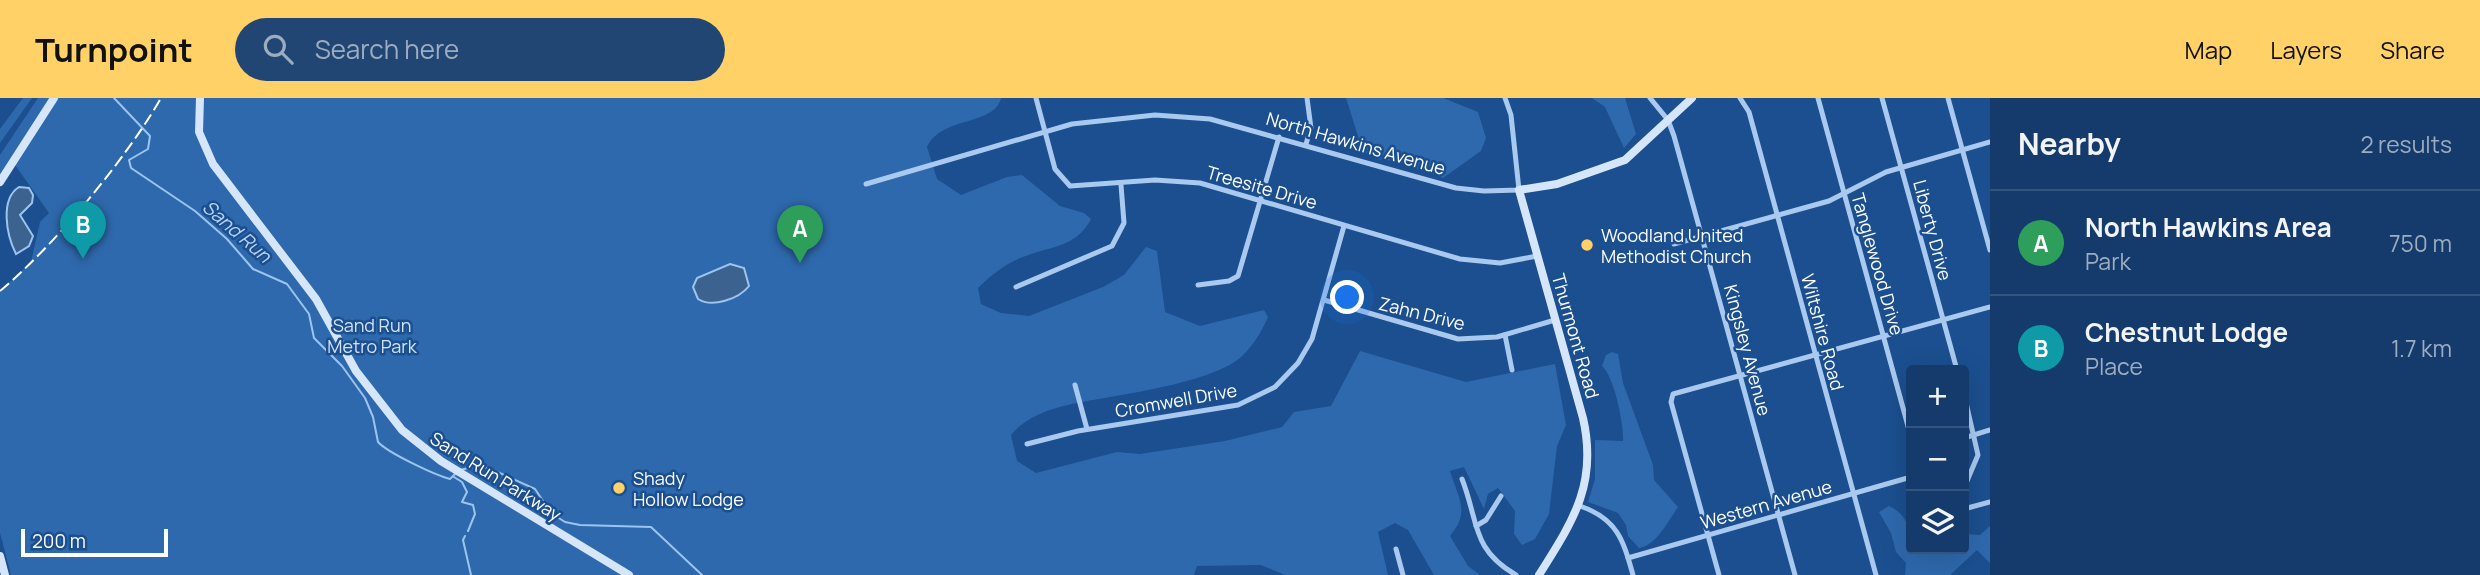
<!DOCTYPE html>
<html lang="en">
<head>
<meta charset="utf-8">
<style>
  body { margin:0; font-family:Manrope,sans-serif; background:#214673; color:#f1f3f6 }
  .controls { position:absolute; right:21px; bottom:21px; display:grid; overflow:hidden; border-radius:7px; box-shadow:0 7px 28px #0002 }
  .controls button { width:63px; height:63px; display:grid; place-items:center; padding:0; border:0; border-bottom:2px solid #33557e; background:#143b6b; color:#f1f3f6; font:35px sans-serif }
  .scale { position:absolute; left:21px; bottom:18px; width:147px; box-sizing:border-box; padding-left:7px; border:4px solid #fff; border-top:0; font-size:19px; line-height:24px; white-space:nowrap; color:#fff; -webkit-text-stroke:5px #1b4f8f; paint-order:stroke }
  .you { position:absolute; left:1348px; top:200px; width:24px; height:24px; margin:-18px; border:5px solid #fff; border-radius:50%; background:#1a73e8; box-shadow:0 0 0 10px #1a73e833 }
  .badge { display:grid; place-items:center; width:46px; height:46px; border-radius:50%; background:#ffd166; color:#fff; font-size:23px; font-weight:700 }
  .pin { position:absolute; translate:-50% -58px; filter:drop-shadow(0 2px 4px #0008) }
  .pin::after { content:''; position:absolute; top:37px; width:24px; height:21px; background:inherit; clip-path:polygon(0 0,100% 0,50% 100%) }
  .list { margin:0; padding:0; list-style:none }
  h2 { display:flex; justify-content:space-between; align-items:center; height:91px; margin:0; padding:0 28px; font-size:30px }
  h2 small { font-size:23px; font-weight:400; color:#9dadc1 }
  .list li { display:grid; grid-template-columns:46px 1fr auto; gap:21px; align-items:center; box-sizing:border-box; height:105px; padding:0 28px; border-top:2px solid #33557e }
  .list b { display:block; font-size:26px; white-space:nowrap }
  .list p { margin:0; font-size:23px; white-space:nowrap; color:#9dadc1 }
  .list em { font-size:23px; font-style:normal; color:#9dadc1 }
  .icon { flex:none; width:38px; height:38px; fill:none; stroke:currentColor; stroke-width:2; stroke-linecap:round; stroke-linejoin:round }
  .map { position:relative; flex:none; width:1990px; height:477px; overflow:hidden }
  header { display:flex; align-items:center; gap:42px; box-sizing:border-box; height:98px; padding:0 35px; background:#ffd166; color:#111 }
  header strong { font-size:33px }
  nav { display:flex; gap:38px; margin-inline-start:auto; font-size:24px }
  .search { width:490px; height:63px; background:#214673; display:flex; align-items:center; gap:18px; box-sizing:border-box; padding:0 24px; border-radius:38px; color:#9dadc1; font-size:26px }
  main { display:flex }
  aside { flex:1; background:#143b6b }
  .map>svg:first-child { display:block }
  .green { fill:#2e69ad }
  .water { fill:#3c6290; stroke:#9cc4f0; stroke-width:2 }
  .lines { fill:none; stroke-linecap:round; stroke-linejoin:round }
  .stream { stroke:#9cc4f0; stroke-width:2 }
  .street { stroke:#a9c9ee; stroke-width:5 }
  .secondary { stroke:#d6e6fa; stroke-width:8 }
  .rail { stroke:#fff; stroke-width:2; stroke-dasharray:12 5; stroke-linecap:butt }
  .poi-dot { fill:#ffd166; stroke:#1b4f8f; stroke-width:2.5 }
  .labels { text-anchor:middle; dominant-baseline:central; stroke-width:5; stroke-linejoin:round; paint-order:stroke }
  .street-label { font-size:18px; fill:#fff; stroke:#1b4f8f }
  .poi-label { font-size:18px; fill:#fff; stroke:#1b4f8f; text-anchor:start }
  .park-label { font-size:18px; fill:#cfe3fa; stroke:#1b4f8f }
  .water-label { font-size:19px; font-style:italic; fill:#b5d3f5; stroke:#1b4f8f }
</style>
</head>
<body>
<header>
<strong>Turnpoint</strong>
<div class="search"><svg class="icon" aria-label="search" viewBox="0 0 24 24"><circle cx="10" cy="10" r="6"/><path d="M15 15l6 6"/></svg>Search here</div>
<nav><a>Map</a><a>Layers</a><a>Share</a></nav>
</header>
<main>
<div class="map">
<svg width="1990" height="477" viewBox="0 0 1990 477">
  <rect width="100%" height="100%" fill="#1b4f8f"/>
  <g class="green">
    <polygon points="23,0 32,0 0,45 0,31"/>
    <polygon points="38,0 50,0 0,80 0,57"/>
    <path d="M54 0H1001C995 28 941 18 927 49L937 81 961 97 1007 79 1022 77 1060 108 1084 115 1091 121C1076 150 1050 148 1023 159 1006 165 990 178 978 190L981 206 1001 215 1029 218 1103 189 1124 177 1146 149 1157 153 1165 214 1200 228 1264 212 1268 219C1262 233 1253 248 1241 259 1213 284 1126 296 1087 303 1060 308 1029 315 1011 337L1017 363 1036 375 1117 354 1140 356 1225 343 1282 329 1294 314 1331 308 1360 253 1466 284 1555 266 1566 327 1557 348 1549 416 1535 441 1522 447 1514 436 1515 413 1498 390 1488 396 1484 411 1464 369 1450 373C1458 400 1471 413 1450 438L1468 468 1480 477H1434L1408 432 1395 425 1378 434 1388 477H1285L1261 467 1197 468 1194 477H11L0 435V193L31 164 40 124 49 115 13 64Z"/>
    <polygon points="1346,0 1443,0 1478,14 1486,40 1481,53 1443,80 1394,63 1376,61 1363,54"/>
    <polygon points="1592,0 1625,0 1636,36 1624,50 1605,9"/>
    <path d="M1612 254 1618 256 1623 285 1653 367 1654 382 1678 409C1669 422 1656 448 1639 450L1628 438 1626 427 1618 415 1588 404 1595 381V342L1623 343C1624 326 1614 278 1602 268L1606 257Z"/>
    <path d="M1889 408C1907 416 1911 432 1911 451H1964V436L1980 437 1990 428V465L1977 452 1950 477H1905L1906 465 1896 454 1891 435 1879 414Z"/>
  </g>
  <g class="water">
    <path d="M19 89 29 90 33 97 32 105 20 117 33 138 29 148 16 156C6 136 0 101 19 89Z"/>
    <path d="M730 166 744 170 749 188C739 201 712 210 698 201L693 189 697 180Z"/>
  </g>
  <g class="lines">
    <g class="stream">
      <path d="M114 0 150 38 148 51 129 62 131 70 195 113 227 141 253 171 287 186 309 216 314 240 342 268 365 300 373 319 378 344C388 355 435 377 450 381L456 375"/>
      <polyline points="460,372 477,368 491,371 535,391 551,415 565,424 580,427 651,429 702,477"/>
      <polyline points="454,379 462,384 467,394 462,404 473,407 475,416 468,433"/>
      <polyline points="465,438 463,442 471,477"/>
    </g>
    <g class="street">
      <polyline points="1036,0 1055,71 1070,88 1155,82 1200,85 1460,161 1500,165 1537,158"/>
      <polyline points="1650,0 1668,22 1674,38 1795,477"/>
      <polyline points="1740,0 1749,14 1876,477"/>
      <polyline points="1818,0 1911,339"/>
      <polyline points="1882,0 1957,272"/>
      <polyline points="1948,0 1990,152"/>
      <polyline points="1306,46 1311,30 1307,0"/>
      <polyline points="866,86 1072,26 1155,17 1210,21 1456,90 1484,93 1519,92 1511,17 1505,0"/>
      <polyline points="1674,146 1829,103 1886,74 1990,44"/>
      <polyline points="1198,187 1229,183 1238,178 1279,39"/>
      <polyline points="1016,189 1112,148 1124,125 1121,87"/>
      <polyline points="1324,202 1458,241 1497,239 1555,222"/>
      <polyline points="1505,237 1512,272"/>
      <polyline points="1075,287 1087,331"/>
      <polyline points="1964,296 1978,357 1964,390"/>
      <polyline points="1964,340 1990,332"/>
      <polyline points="1027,346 1078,333 1238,307 1275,289 1298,265 1312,241 1344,128"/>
      <path d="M1462 381C1479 424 1471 451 1516 477"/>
      <path d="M1580 408C1617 421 1623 441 1633 477"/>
      <polyline points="1964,411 1990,404"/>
      <polyline points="1476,428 1486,422 1501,398"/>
      <polyline points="1396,451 1403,477"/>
      <polyline points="1628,460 1911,379"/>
      <polyline points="1719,477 1671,304 1673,296 1990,209"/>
    </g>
    <g class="secondary">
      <polyline points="200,0 199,34 213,66 316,201 356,273 402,332 441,363 629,477"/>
      <polyline points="0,84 54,0"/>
      <polyline points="0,458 5,477"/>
      <path d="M1539 477C1573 423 1598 386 1583 320L1519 92 1557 86 1625 62 1692 0"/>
    </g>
    <path class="rail" d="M0 193C54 148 126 61 161 0"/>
  </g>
  <g class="poi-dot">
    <circle cx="1587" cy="147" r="7"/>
    <circle cx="619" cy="390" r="7"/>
  </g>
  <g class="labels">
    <g class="street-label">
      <text transform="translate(1356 45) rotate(16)">North Hawkins Avenue</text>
      <text transform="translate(1262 89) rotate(16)">Treesite Drive</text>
      <text transform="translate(1933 132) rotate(75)">Liberty Drive</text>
      <text transform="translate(1878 166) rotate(74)">Tanglewood Drive</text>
      <text transform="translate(1422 215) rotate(14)">Zahn Drive</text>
      <text transform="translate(1823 234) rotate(75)">Wiltshire Road</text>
      <text transform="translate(1576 238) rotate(74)">Thurmont Road</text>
      <text transform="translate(1748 252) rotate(75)">Kingsley Avenue</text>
      <text transform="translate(1176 302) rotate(-10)">Cromwell Drive</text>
      <text transform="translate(496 378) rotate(32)">Sand Run Parkway</text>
      <text transform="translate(1766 406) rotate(-16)">Western Avenue</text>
    </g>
    <g class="poi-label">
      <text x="1601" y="137">Woodland United<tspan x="1601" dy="21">Methodist Church</tspan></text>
      <text x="633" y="380">Shady<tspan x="633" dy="21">Hollow Lodge</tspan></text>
    </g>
    <g class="park-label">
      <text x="372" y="227">Sand Run<tspan x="372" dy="21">Metro Park</tspan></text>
    </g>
    <g class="water-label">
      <text transform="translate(237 133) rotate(41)">Sand Run</text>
    </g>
  </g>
</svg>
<div class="controls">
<button>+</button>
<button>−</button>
<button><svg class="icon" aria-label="layers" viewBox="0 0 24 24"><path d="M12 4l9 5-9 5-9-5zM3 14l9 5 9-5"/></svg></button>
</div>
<div class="scale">200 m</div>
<div class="you"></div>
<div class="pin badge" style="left:800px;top:165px;background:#2e9e5b">A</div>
<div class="pin badge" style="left:83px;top:161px;background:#0f9aa8">B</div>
</div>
<aside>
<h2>Nearby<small>2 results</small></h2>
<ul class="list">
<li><span class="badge" style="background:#2e9e5b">A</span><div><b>North Hawkins Area</b><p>Park</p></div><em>750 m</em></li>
<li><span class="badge" style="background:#0f9aa8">B</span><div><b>Chestnut Lodge</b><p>Place</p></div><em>1.7 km</em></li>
</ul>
</aside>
</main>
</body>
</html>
